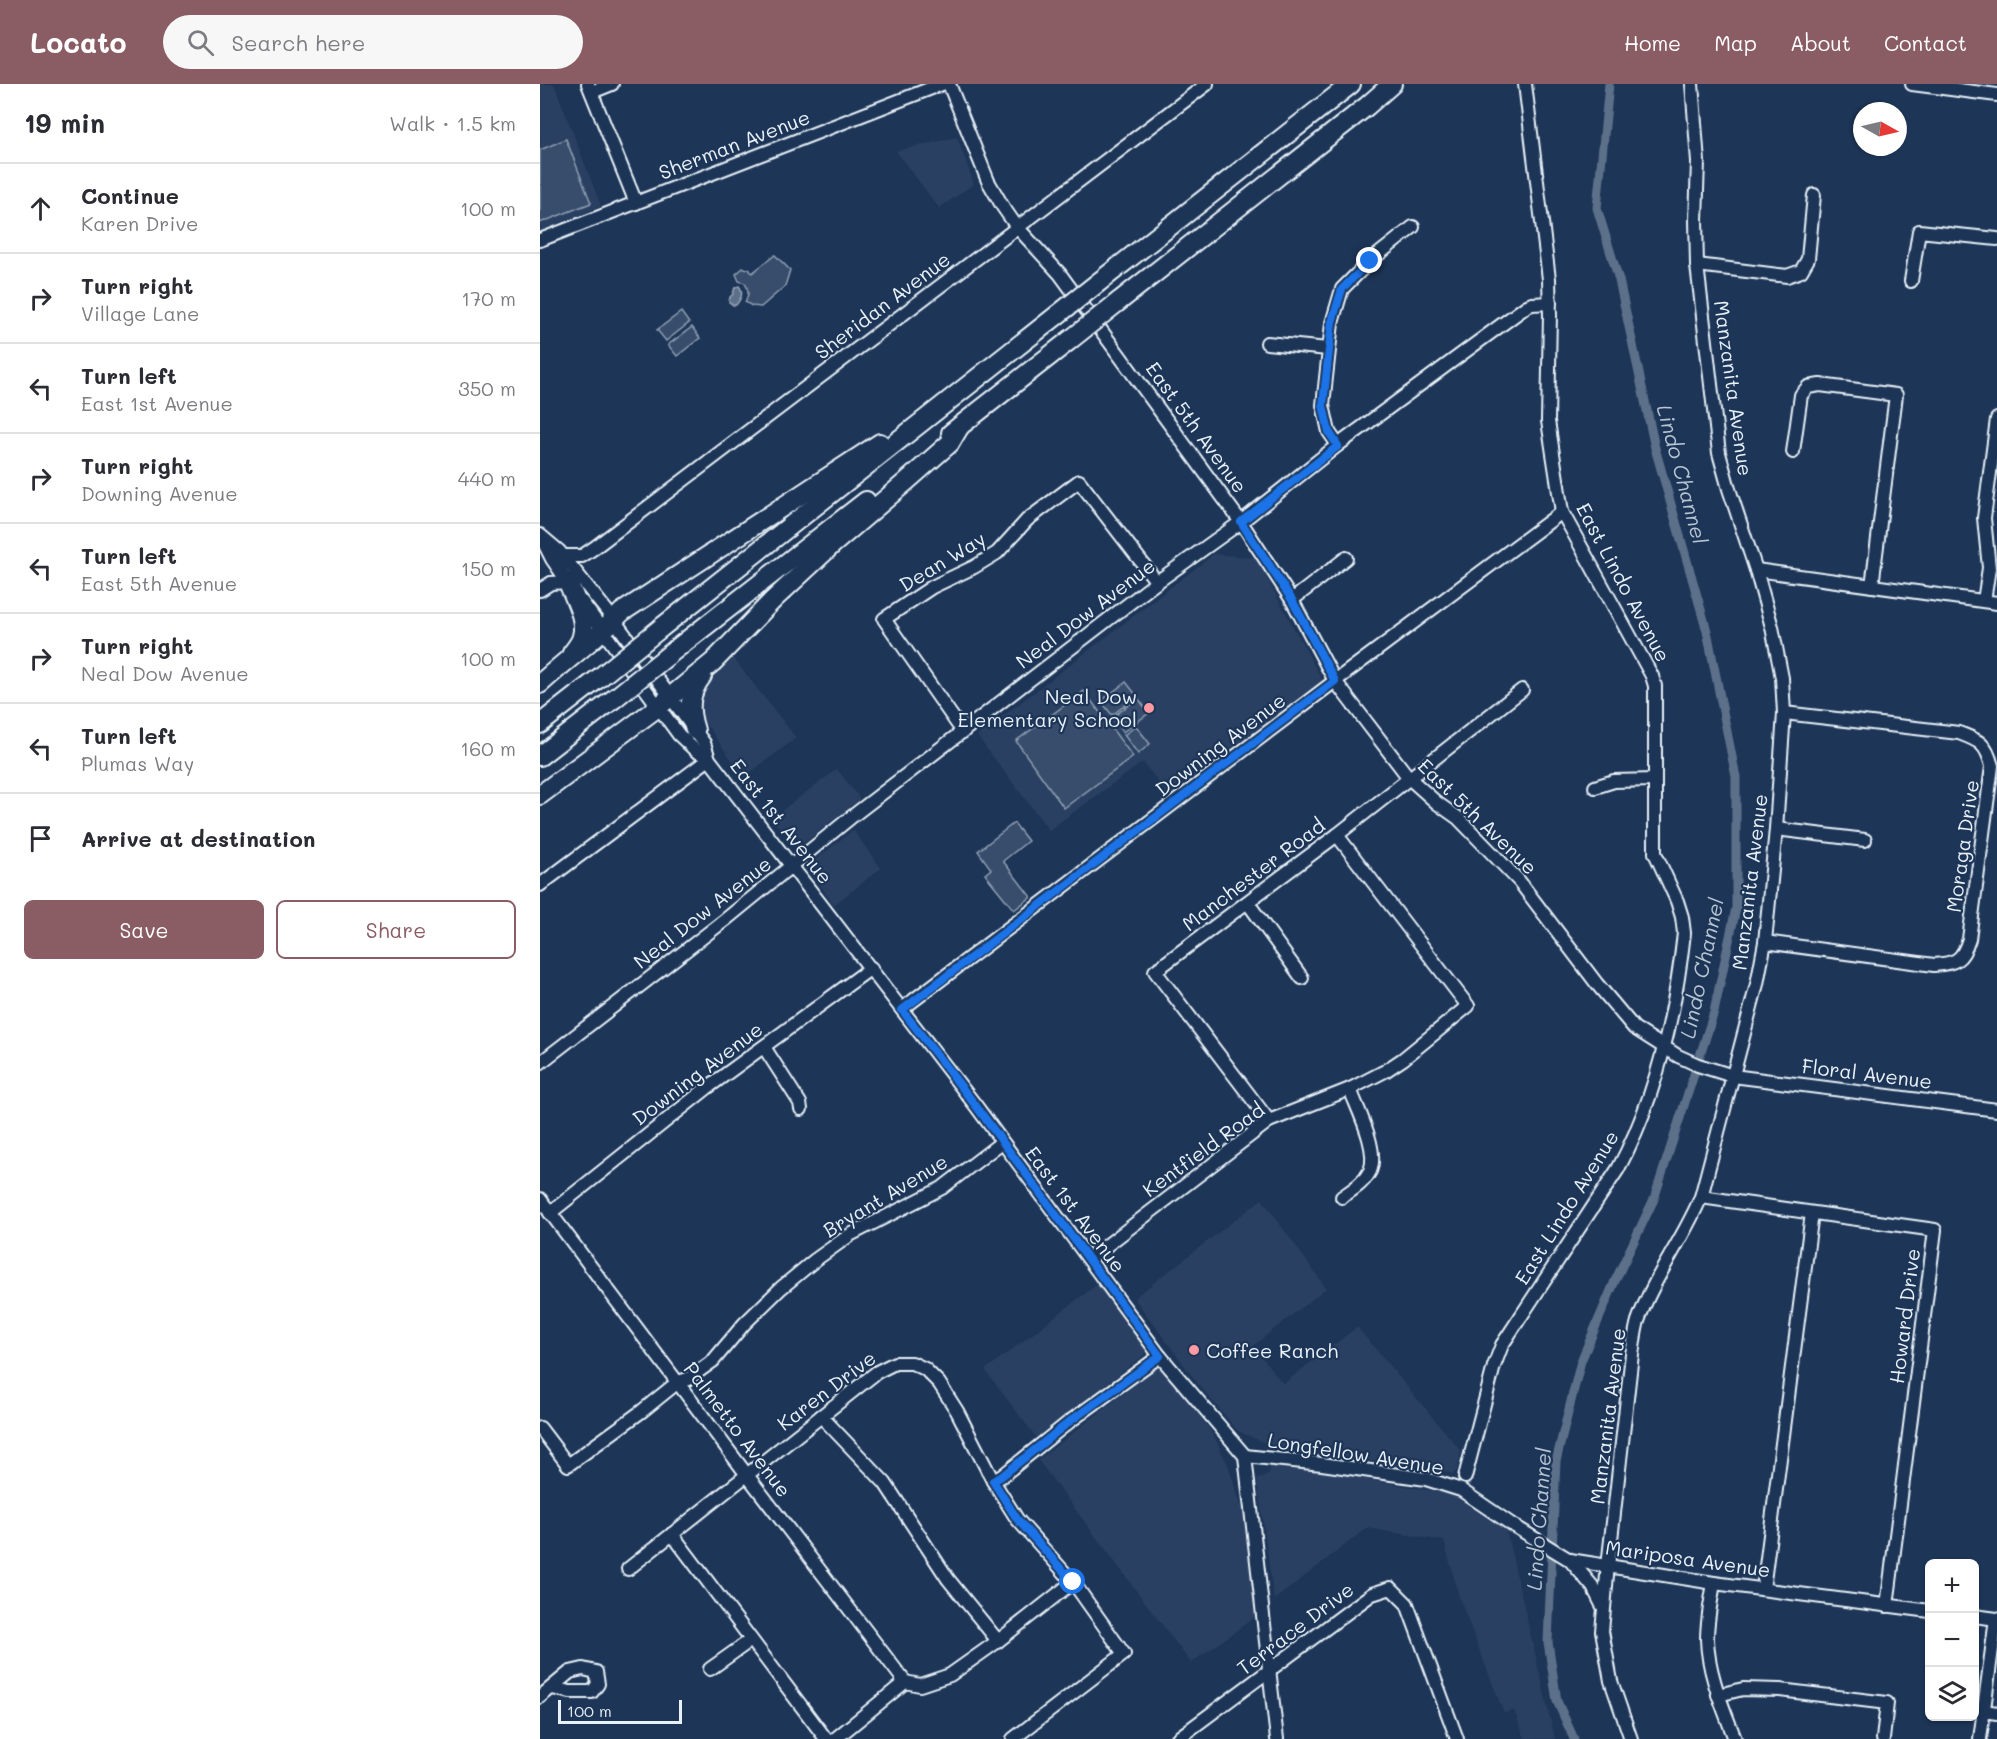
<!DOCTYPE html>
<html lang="en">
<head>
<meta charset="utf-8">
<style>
  body { margin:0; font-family:Mali,sans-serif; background:#f7f7f7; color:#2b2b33 }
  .controls { position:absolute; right:18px; bottom:18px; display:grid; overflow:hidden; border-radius:9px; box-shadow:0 2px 4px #0004 }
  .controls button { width:54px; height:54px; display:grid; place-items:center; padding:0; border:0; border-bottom:2px solid #e1e1e2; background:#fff; color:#2b2b33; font:30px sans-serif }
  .compass { position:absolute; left:1313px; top:18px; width:54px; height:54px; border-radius:50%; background:#fff; box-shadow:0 2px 4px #0004; rotate:98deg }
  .scale { position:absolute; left:18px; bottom:15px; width:124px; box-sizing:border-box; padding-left:6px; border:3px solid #e8f1f8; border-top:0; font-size:16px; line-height:21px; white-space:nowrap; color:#e8f1f8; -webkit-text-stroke:4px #1d3557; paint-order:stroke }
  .stop { position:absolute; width:18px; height:18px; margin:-14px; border:4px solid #1a73e8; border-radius:50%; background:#fff }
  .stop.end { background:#1a73e8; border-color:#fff; box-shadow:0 2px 6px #0008 }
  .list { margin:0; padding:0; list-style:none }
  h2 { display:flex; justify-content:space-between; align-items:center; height:78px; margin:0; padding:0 24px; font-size:26px }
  h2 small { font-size:20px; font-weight:400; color:#7c7c81 }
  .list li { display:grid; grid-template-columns:39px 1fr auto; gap:18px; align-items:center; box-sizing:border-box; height:90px; padding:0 24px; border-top:2px solid #e1e1e2 }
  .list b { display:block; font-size:22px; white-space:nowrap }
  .list p { margin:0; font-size:20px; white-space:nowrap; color:#7c7c81 }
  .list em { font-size:20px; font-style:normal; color:#7c7c81 }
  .actions { display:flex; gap:12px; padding:18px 24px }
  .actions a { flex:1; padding:14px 0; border:2px solid #8a5d65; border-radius:9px; text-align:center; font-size:21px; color:#8a5d65 }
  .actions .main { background:#8a5d65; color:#fff }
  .icon { flex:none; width:33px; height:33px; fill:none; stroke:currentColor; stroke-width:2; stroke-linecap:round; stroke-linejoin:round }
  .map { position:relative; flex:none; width:1457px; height:1655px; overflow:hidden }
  header { display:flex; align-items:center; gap:36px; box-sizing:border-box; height:84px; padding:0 30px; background:#8a5d65; color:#fff }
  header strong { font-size:28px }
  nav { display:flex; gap:33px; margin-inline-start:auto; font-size:21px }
  .search { width:420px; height:54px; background:#f7f7f7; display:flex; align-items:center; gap:15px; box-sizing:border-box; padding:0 21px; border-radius:33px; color:#7c7c81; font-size:22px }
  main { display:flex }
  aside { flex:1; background:#fff }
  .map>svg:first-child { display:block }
  .built { fill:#2a4162 }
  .green { fill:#374d6c; stroke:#909fb2; stroke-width:1.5 }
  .water { fill:#5d7089; stroke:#95a4b5; stroke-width:1.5 }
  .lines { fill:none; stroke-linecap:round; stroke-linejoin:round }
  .canal { stroke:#5d7089; stroke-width:9 }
  .minor-casing { stroke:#e8f1f8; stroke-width:16 }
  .highway-casing { stroke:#e8f1f8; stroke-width:22 }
  .minor { stroke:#1d3557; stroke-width:12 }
  .highway { stroke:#1d3557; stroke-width:18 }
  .highway-bridge-casing { stroke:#e8f1f8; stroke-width:22; stroke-linecap:butt }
  .highway-bridge { stroke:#1d3557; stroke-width:18 }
  .route { stroke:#1a73e8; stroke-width:8 }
  .poi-dot { fill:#ff9aa2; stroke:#1d3557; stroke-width:2 }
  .labels { text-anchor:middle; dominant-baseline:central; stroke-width:4.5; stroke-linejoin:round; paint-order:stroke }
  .street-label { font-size:20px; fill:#e8f1f8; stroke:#1d3557 }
  .poi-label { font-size:20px; fill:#e8f1f8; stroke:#1d3557; text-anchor:end }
  .water-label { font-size:21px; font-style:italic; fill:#b7c4d1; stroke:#1d3557 }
</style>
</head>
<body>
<header>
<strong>Locato</strong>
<div class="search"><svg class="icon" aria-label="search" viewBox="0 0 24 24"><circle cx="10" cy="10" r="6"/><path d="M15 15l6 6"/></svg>Search here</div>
<nav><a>Home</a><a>Map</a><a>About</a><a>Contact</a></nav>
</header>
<main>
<aside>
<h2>19 min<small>Walk · 1.5 km</small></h2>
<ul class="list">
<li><svg class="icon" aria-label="ahead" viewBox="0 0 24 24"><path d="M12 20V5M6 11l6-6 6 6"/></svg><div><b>Continue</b><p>Karen Drive</p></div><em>100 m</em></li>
<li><svg class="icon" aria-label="right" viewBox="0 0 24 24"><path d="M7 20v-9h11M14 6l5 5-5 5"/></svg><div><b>Turn right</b><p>Village Lane</p></div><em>170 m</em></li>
<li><svg class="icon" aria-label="left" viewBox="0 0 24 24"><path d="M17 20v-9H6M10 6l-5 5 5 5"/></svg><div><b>Turn left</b><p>East 1st Avenue</p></div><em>350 m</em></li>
<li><svg class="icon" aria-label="right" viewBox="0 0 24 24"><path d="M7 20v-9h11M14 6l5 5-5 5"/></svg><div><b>Turn right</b><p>Downing Avenue</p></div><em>440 m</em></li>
<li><svg class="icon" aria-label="left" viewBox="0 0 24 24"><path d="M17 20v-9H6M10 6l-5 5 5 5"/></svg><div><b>Turn left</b><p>East 5th Avenue</p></div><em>150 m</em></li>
<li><svg class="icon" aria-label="right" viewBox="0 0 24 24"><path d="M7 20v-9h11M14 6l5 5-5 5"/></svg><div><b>Turn right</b><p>Neal Dow Avenue</p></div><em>100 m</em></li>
<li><svg class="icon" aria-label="left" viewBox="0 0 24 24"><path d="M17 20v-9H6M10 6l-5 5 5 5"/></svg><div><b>Turn left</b><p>Plumas Way</p></div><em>160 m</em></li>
<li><svg class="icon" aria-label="arrive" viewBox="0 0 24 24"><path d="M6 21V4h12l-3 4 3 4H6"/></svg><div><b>Arrive at destination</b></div></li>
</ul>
<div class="actions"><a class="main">Save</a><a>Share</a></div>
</aside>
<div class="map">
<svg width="1457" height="1655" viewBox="0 0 1457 1655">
  <rect width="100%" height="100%" fill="#1d3557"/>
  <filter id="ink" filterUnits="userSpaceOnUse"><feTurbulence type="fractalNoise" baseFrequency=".0167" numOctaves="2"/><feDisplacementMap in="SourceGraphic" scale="12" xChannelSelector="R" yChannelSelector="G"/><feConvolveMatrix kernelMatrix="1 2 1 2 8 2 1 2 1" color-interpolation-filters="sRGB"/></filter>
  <g filter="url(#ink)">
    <g class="built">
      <polygon points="0,0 14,0 61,122 0,147"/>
      <polygon points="417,53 434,100 399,124 356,67"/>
      <polygon points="674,470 716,474 782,596 628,711 603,678 509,746 437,652"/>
      <polygon points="190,570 256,654 204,693 161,633 160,615 170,594"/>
      <polygon points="297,685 320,715 265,758 258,760 252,760 232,734"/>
      <polygon points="313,746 341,784 294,821 268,784 271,779"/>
      <polygon points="722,1115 786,1204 713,1262 743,1300 817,1243 921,1367 917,1386 913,1390 904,1387 736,1364 698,1347 659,1301 594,1214"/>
      <polygon points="559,1199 606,1261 604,1271 496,1353 445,1286"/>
      <polygon points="618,1283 629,1289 674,1352 688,1381 703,1428 718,1531 651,1579 498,1376"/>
      <polygon points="730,1379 911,1410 966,1446 1015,1655 985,1655 974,1626 964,1629 920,1516 904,1457 827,1444 734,1516 717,1395 723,1394 730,1388"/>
    </g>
    <g class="green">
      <polygon points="26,55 51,119 0,139 0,66"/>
      <path d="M235 171 250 186 245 202 221 223 212 222 205 218C209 211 209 207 205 199L199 197 196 190 203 184 209 185 212 189Z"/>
      <polygon points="141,228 149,239 126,257 117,246"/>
      <polygon points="152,243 160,254 137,272 128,261"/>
      <polygon points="586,598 597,612 572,631 561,617"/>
      <polygon points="544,607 593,673 524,724 476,657"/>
      <polygon points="598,614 609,629 583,648 573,633"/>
      <polygon points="596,642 610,660 598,670 584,651"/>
      <polygon points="474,739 488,757 463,777 491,813 474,826 445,790 451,785 438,767"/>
    </g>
    <path class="water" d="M199 202C204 208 201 215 196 221H193L189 218 190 213 193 210 195 203Z"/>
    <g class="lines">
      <polyline class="canal" points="1034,1655 1017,1617 1008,1558 1016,1377 1041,1277 1075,1197 1114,1115 1174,928 1196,824 1196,693 1167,547 1115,364 1079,196 1057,124 1069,0"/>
      <g class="minor-casing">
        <g id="minor">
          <polyline points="48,0 96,119"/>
          <polyline points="409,0 448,97 463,123 477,143 520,190 701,438 752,516 795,597 869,694 897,719 918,734 979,797 1057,900 1094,944 1138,972 1158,981 1193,992 1457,1026"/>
          <polyline points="1372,0 1457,11"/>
          <polyline points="52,8 72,0"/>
          <polyline points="0,156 402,0"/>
          <polyline points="1157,181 1247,192 1261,187 1268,175 1274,111"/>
          <polyline points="1371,197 1379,147 1457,155"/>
          <polyline points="727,259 788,265"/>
          <polyline points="798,361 789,348 783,321 792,239 802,205 830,177 873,143"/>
          <polyline points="1253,368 1261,311 1268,303 1280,301 1356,311 1332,502"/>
          <polyline points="0,451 19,467 74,536 164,659 169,675 436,1022 620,1272 705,1372 737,1655"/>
          <polyline points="2,455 12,475 32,504"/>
          <polyline points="23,472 42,472 54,464 667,0"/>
          <polyline points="1216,486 1457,519"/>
          <polyline points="0,506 11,499 28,498"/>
          <polyline points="752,516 806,474"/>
          <polyline points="1444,517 1449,484 1444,434 1457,335"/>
          <polyline points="42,518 139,651 156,667 167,672"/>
          <polyline points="423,648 344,535 392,503 434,483 457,469 487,436 539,397 617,498"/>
          <polyline points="1055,703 1074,697 1114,696"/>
          <polyline points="1236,745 1325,756"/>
          <polyline points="0,801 169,675"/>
          <polyline points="708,819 762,894"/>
          <path d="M1225 858 1394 881C1416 879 1422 877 1429 855L1452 682C1446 659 1440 657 1419 649L1244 629"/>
          <polyline points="362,925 795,597 1022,428"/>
          <polyline points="224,963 260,1019 261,1025"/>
          <polyline points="0,979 185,836 310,734 617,498 701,438 798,361 987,222 992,220 1010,219"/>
          <polyline points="729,1037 615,887 797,751 982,606"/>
          <path d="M802 1113C812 1106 824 1099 830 1087 839 1066 818 1026 810 1005"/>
          <polyline points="1161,1113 1395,1146 1347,1522"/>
          <polyline points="0,1115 207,1391 365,1598"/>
          <polyline points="10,1129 167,1004 331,884"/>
          <polyline points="549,1175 729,1037 810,1005 845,987 863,975 928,922 797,751"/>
          <polyline points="281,1332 345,1399 408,1495 458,1557"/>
          <polyline points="0,1344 28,1381 102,1327 138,1298 148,1295 173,1277 204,1240 241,1204 275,1176 310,1151 402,1104 462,1058"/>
          <polyline points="705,1372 782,1380 886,1395 921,1406 971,1440 1030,1476 1174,1499 1390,1527"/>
          <path d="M925 1393 954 1282 962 1261 1078 1085C1117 1013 1135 930 1144 849L1142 833 1137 817 1115 769V602L1112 592 1022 428 1008 337 1010 231 1009 195 985 0"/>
          <polyline points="453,1397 462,1392 529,1338 620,1272"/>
          <polyline points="132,1450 286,1655"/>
          <polyline points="1030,1476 1053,1503 1062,1521"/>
          <polyline points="88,1485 337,1288 355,1279 372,1279 385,1285 399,1299 417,1327 453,1397 477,1435 533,1498 584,1570 473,1655"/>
          <path d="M1174 1499C1171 1517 1167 1536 1167 1555 1168 1590 1183 1623 1195 1655"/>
          <polyline points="1223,1505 1272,1129"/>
          <polyline points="1434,1532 1457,1535"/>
          <polyline points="170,1585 211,1556"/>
          <polyline points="1178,1611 1203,1605 1240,1606 1347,1619 1343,1655"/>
          <polyline points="0,1613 30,1588 43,1585 56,1588 58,1600 52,1608 30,1608 12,1604"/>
          <polyline points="1444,1627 1457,1629"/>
          <polyline points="295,1655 365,1598 380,1601 410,1591 458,1557 533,1498"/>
          <polyline points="637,1655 832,1510 851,1504 867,1520 917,1655"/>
          <path d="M1091 1655 1071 1597 1062 1547 1067 1491 1092 1270C1094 1259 1095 1247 1098 1237 1113 1194 1143 1156 1161 1113L1217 900 1225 858 1236 745 1244 629 1242 594 1232 543 1216 486 1189 405 1179 369 1157 181 1156 136 1158 78 1152 0"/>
          <polyline points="1440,1655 1456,1535"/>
        </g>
      </g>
      <g class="highway-casing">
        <g id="highway">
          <polyline points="559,198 811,0"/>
          <polyline points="578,218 827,22 852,0"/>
          <polyline points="411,349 530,256"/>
          <path d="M28 498C34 514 47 535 42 552 41 558 36 564 32 569"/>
          <polyline points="122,543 516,232"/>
          <polyline points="136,565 326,417"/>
          <path d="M0 600C27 575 57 554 82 528L340 359"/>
          <polyline points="0,640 59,594"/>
          <path d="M155 646C148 625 149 609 162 592"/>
          <polyline points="0,672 75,614"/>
          <polyline points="0,711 118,623 173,578 233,516 292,461 368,396 410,359 420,342"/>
        </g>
      </g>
      <use href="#minor" class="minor"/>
      <use href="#highway" class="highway"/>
      <g class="highway-bridge-casing">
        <g id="highway-bridge">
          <polyline points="516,232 559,198"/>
          <polyline points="530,256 578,218"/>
          <polyline points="59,594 122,543"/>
          <polyline points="75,614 136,565"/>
        </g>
      </g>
      <use href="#highway-bridge" class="highway-bridge"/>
    </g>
  </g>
  <g class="lines" filter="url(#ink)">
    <polyline class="route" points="533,1498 477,1435 453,1397 462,1392 529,1338 620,1272 436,1022 362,926 795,597 752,516 701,438 798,362 789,348 783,321 792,238 802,205 830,177"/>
  </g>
  <g class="poi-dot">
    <circle cx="609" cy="624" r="6"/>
    <circle cx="654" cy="1266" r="6"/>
  </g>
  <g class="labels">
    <g class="street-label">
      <text transform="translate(194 60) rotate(-21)">Sherman Avenue</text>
      <text transform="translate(342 221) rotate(-37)">Sheridan Avenue</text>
      <text transform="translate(1194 304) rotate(82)">Manzanita Avenue</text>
      <text transform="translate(657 343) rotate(54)">East 5th Avenue</text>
      <text transform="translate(402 477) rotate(-31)">Dean Way</text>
      <text transform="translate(1084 498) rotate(62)">East Lindo Avenue</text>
      <text transform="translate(545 529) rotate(-37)">Neal Dow Avenue</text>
      <text transform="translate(680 660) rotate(-37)">Downing Avenue</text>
      <text transform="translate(938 732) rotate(44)">East 5th Avenue</text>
      <text transform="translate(242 737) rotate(52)">East 1st Avenue</text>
      <text transform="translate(1422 762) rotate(-82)">Moraga Drive</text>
      <text transform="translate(713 790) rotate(-37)">Manchester Road</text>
      <text transform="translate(1209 798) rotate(-83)">Manzanita Avenue</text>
      <text transform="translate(162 828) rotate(-38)">Neal Dow Avenue</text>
      <text transform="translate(157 989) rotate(-37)">Downing Avenue</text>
      <text transform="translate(1327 989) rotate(7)">Floral Avenue</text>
      <text transform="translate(663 1065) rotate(-36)">Kentfield Road</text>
      <text transform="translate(345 1111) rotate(-31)">Bryant Avenue</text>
      <text transform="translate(1026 1123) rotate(-58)">East Lindo Avenue</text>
      <text transform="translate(536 1125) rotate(53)">East 1st Avenue</text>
      <text transform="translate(1364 1232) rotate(-83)">Howard Drive</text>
      <text transform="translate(286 1306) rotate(-37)">Karen Drive</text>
      <text transform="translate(1067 1332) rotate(-83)">Manzanita Avenue</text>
      <text transform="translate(198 1345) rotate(53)">Palmetto Avenue</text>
      <text transform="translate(816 1369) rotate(9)">Longfellow Avenue</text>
      <text transform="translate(1148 1474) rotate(8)">Mariposa Avenue</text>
      <text transform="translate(755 1544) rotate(-37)">Terrace Drive</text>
    </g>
    <g class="poi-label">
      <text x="597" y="612">Neal Dow<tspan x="597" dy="23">Elementary School</tspan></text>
      <text x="666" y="1266" text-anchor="start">Coffee Ranch</text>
    </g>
    <g class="water-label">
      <text transform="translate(1143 390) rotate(75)">Lindo Channel</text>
      <text transform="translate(1161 884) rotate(-78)">Lindo Channel</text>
      <text transform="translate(998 1435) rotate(-86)">Lindo Channel</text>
    </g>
  </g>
</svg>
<div class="controls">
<button>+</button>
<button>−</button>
<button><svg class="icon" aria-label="layers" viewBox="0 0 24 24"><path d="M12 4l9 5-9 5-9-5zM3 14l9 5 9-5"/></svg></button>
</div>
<svg class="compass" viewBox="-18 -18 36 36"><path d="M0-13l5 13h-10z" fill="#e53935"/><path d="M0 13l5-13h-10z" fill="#7c7c81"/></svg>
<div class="scale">100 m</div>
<div class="stop" style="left:533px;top:1498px"></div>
<div class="stop end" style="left:830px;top:177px"></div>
</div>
</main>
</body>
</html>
